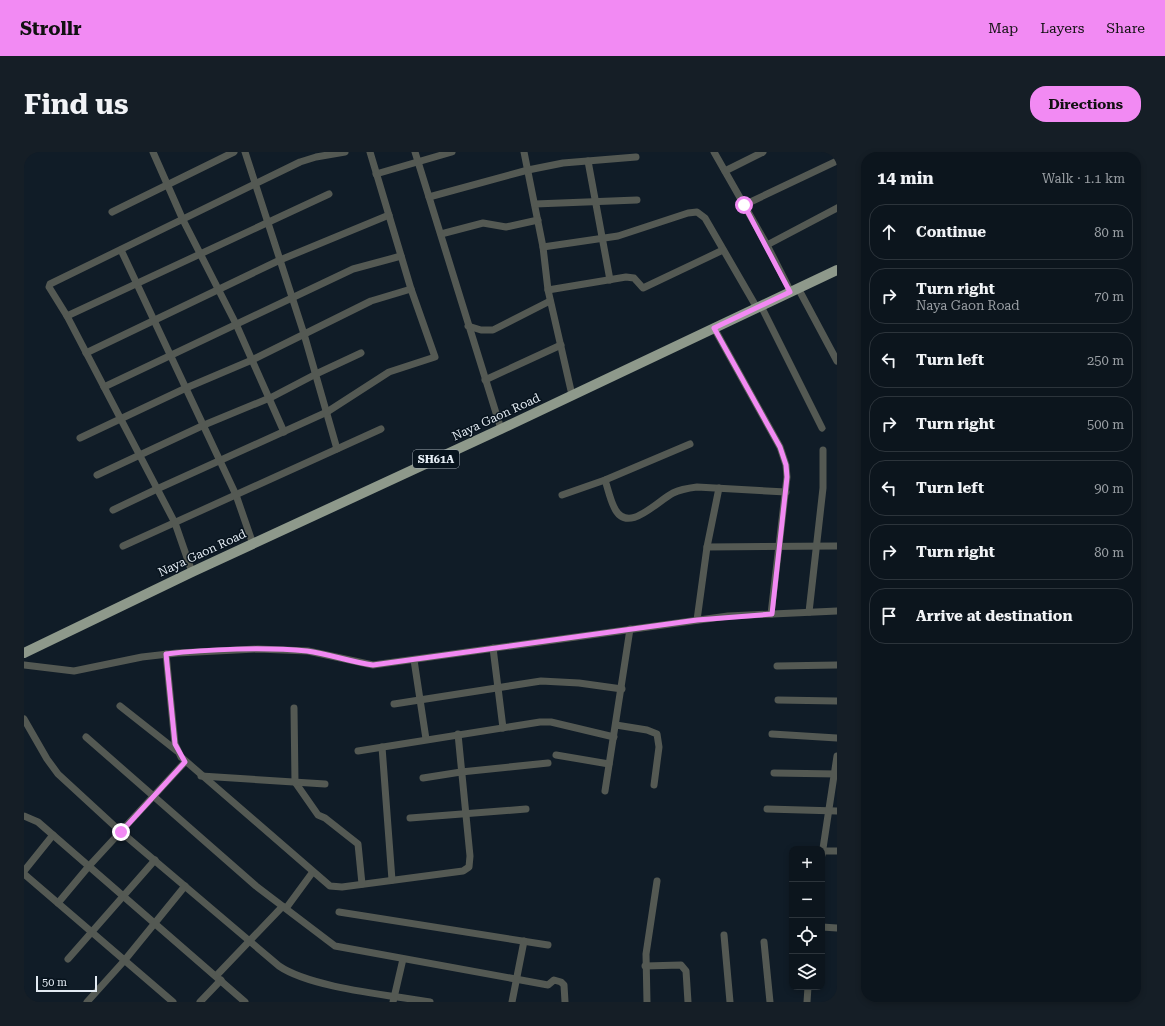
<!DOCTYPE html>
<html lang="en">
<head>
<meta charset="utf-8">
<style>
  body { margin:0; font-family:"Roboto Serif",serif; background:#151e26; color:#f1f3f6 }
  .controls { position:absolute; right:12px; bottom:12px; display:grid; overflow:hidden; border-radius:8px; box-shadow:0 2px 6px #0003 }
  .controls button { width:36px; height:36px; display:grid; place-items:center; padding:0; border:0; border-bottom:1px solid #2c343b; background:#0c151d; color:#f1f3f6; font:20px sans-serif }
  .scale { position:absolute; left:12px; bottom:10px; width:61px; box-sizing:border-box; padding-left:4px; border:2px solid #e3ebf3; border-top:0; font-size:11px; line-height:14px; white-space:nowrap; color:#e3ebf3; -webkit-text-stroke:3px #07131d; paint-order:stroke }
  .stop { position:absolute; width:12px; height:12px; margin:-9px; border:3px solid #f28af3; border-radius:50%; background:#fff }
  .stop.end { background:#f28af3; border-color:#fff; box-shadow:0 1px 4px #0008 }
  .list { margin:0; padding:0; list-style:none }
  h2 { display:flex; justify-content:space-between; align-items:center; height:52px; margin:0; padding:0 16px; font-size:17px }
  h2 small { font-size:13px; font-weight:400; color:#9a9fa4 }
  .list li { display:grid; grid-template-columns:26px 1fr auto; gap:12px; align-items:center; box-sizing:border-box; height:56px; margin:0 8px 8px; padding:0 8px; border:1px solid #2c343b; border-radius:16px }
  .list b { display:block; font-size:15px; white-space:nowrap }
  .list p { margin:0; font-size:13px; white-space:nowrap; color:#9a9fa4 }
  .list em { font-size:13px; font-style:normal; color:#9a9fa4 }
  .icon { flex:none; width:22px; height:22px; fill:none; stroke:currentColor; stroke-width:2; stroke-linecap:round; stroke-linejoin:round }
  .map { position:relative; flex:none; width:813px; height:850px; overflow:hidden; border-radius:16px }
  header { display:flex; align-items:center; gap:24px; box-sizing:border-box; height:56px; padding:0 20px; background:#f28af3; color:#111 }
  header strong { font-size:19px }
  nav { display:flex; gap:22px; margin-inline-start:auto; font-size:14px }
  .intro { display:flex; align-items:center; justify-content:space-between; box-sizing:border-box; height:96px; padding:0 24px }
  h1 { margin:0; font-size:28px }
  .button { padding:10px 18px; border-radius:16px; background:#f28af3; color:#111; font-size:14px; font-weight:700 }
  main { display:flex; gap:24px; padding:0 24px }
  aside { flex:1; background:#0c151d; border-radius:16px; box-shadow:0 2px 6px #0003 }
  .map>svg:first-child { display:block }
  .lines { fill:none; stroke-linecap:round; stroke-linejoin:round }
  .minor { stroke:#545953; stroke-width:7 }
  .primary { stroke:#8e998b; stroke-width:10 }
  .route { stroke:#f28af3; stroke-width:5 }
  .labels { text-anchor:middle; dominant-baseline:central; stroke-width:3; stroke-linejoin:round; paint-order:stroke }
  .shield { fill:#07131d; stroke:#a1aab3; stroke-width:1 }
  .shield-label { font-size:11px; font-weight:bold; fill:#e3ebf3 }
  .street-label { font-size:12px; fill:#e3ebf3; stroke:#07131d }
</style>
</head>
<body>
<header>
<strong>Strollr</strong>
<nav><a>Map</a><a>Layers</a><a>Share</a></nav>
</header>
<div class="intro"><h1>Find us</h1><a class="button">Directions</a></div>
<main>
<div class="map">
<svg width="813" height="850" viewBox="0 0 813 850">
  <rect width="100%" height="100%" fill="#101c27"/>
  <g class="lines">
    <g class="minor">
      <polyline points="129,0 159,68 212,172 260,280"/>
      <polyline points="221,0 280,182 313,297"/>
      <polyline points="391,0 477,277"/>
      <polyline points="500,0 519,95 524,138 548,243"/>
      <polyline points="690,0 743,93 767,140"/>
      <polyline points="564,9 586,128"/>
      <polyline points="701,19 739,0"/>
      <polyline points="352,22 428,0"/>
      <polyline points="405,45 504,18 539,11 612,5"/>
      <polyline points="511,52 613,48"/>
      <polyline points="720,53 813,9"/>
      <polyline points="88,60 210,0"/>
      <polyline points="417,82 459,71 482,75 514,68"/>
      <polyline points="743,93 813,56"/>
      <polyline points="519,95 594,84 664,61 673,60 681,66 733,156"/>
      <polyline points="97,98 212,343 229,392"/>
      <polyline points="774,136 813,209"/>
      <polyline points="524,138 602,125 610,126 619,136 699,98"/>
      <polyline points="737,154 798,276"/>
      <polyline points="43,164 305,42"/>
      <polyline points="444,174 457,178 469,178 526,149"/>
      <polyline points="690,176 756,295 762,313 763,325 747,462"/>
      <polyline points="62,201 256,108 365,63"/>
      <polyline points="461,228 537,193"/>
      <polyline points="80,235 329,117 377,104"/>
      <polyline points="56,286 162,236 228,208 347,149 387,137"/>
      <polyline points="73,323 180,273 248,245 292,222 337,201"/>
      <path d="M581 328C584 337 586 347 590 355 603 384 633 349 649 341 657 337 665 336 673 335L762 340"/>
      <polyline points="538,343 581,328 666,292"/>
      <polyline points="89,358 133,337 303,260 365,220 411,205 387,137 346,0"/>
      <polyline points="99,394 357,277"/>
      <polyline points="683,395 813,394"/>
      <polyline points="168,420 151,371 43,164 25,135 26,132 276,10 292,5 321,0"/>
      <polyline points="785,460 799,336 799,298"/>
      <polyline points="673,468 683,395 695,336"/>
      <polyline points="469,496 479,576"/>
      <polyline points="142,502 151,592 157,605 306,734 318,735 439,719 445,715 446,704 434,582"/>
      <polyline points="390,508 402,587"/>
      <polyline points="0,513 50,519 118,505 153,501 234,497 284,499 349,513 704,464 813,459"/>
      <polyline points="753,514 813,513"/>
      <polyline points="754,548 813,549"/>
      <polyline points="370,552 517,529 555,531 598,537"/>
      <polyline points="96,554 153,599"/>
      <polyline points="270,556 271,630 294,663 301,666 334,692 338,732"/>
      <path d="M0 567 23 607 34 622 97 680 255 814C287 836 366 843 406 850"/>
      <polyline points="592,573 623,578 633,582 635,595 630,633"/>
      <polyline points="748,582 813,586"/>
      <polyline points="62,585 232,734 311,794 524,833 530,828 537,830 540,833 541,850"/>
      <polyline points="358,595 368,728"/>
      <polyline points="334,599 516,570 527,570 590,585"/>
      <polyline points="532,603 585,612"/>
      <polyline points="750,621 813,622"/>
      <polyline points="177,624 301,632"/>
      <polyline points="399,626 437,620 524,611"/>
      <polyline points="581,639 606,477"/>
      <polyline points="743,657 813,659"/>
      <polyline points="0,664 14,670 221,850"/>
      <polyline points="386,666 502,657"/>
      <polyline points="799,699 813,699"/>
      <polyline points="798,703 813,604"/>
      <polyline points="0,719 29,683"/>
      <polyline points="0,722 149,850"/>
      <polyline points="34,751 65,714 161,610"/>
      <polyline points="315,760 524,793"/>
      <polyline points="798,775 813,776"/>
      <polyline points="700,783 706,850"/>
      <polyline points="740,790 746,850"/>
      <polyline points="44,807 131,708"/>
      <polyline points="621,814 657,813 662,819 664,850"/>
      <polyline points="192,824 258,755 263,755 288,721"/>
      <polyline points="63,850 100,809 161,734"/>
      <polyline points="176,850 197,828"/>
      <polyline points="369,850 379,807"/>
      <polyline points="488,850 500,789"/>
      <polyline points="623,850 622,802 633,729"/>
      <polyline points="783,850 784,835"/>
    </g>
    <polyline class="primary" points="0,501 168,420 477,277 813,118"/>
  </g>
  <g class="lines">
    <path class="route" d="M97 680 161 610 151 592 142 502C184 497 241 495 283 499 305 502 327 510 349 513L673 468 748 462 763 325 762 313 756 295 690 176 766 140 720 53"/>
  </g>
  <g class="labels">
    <rect class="shield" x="389" y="298" width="46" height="18" rx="3"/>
    <g class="shield-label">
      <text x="412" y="307">SH61A</text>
    </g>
    <g class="street-label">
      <text transform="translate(472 265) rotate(-25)">Naya Gaon Road</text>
      <text transform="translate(178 401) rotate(-25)">Naya Gaon Road</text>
    </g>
  </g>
</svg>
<div class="controls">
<button>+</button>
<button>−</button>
<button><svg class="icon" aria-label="locate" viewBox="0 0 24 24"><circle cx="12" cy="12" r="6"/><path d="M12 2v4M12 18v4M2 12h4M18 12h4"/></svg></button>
<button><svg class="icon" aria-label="layers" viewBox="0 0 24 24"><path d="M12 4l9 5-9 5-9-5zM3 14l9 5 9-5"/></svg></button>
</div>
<div class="scale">50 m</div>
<div class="stop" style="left:720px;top:53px"></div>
<div class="stop end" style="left:97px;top:680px"></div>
</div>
<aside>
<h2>14 min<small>Walk · 1.1 km</small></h2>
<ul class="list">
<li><svg class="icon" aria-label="ahead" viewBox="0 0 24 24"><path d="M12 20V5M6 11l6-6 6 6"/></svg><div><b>Continue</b></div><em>80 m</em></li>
<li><svg class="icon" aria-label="right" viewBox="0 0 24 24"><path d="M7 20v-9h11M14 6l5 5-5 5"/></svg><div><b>Turn right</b><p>Naya Gaon Road</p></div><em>70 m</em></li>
<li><svg class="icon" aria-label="left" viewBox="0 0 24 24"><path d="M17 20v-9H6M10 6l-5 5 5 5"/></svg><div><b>Turn left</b></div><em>250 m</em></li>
<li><svg class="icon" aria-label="right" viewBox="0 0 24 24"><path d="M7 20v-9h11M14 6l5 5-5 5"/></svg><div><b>Turn right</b></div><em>500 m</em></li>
<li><svg class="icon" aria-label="left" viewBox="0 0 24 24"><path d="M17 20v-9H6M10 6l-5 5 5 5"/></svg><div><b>Turn left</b></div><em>90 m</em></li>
<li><svg class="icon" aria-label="right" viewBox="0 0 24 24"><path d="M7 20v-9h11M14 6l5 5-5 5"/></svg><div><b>Turn right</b></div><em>80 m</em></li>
<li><svg class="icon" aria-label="arrive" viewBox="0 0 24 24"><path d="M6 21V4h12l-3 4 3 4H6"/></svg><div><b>Arrive at destination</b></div></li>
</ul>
</aside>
</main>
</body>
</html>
